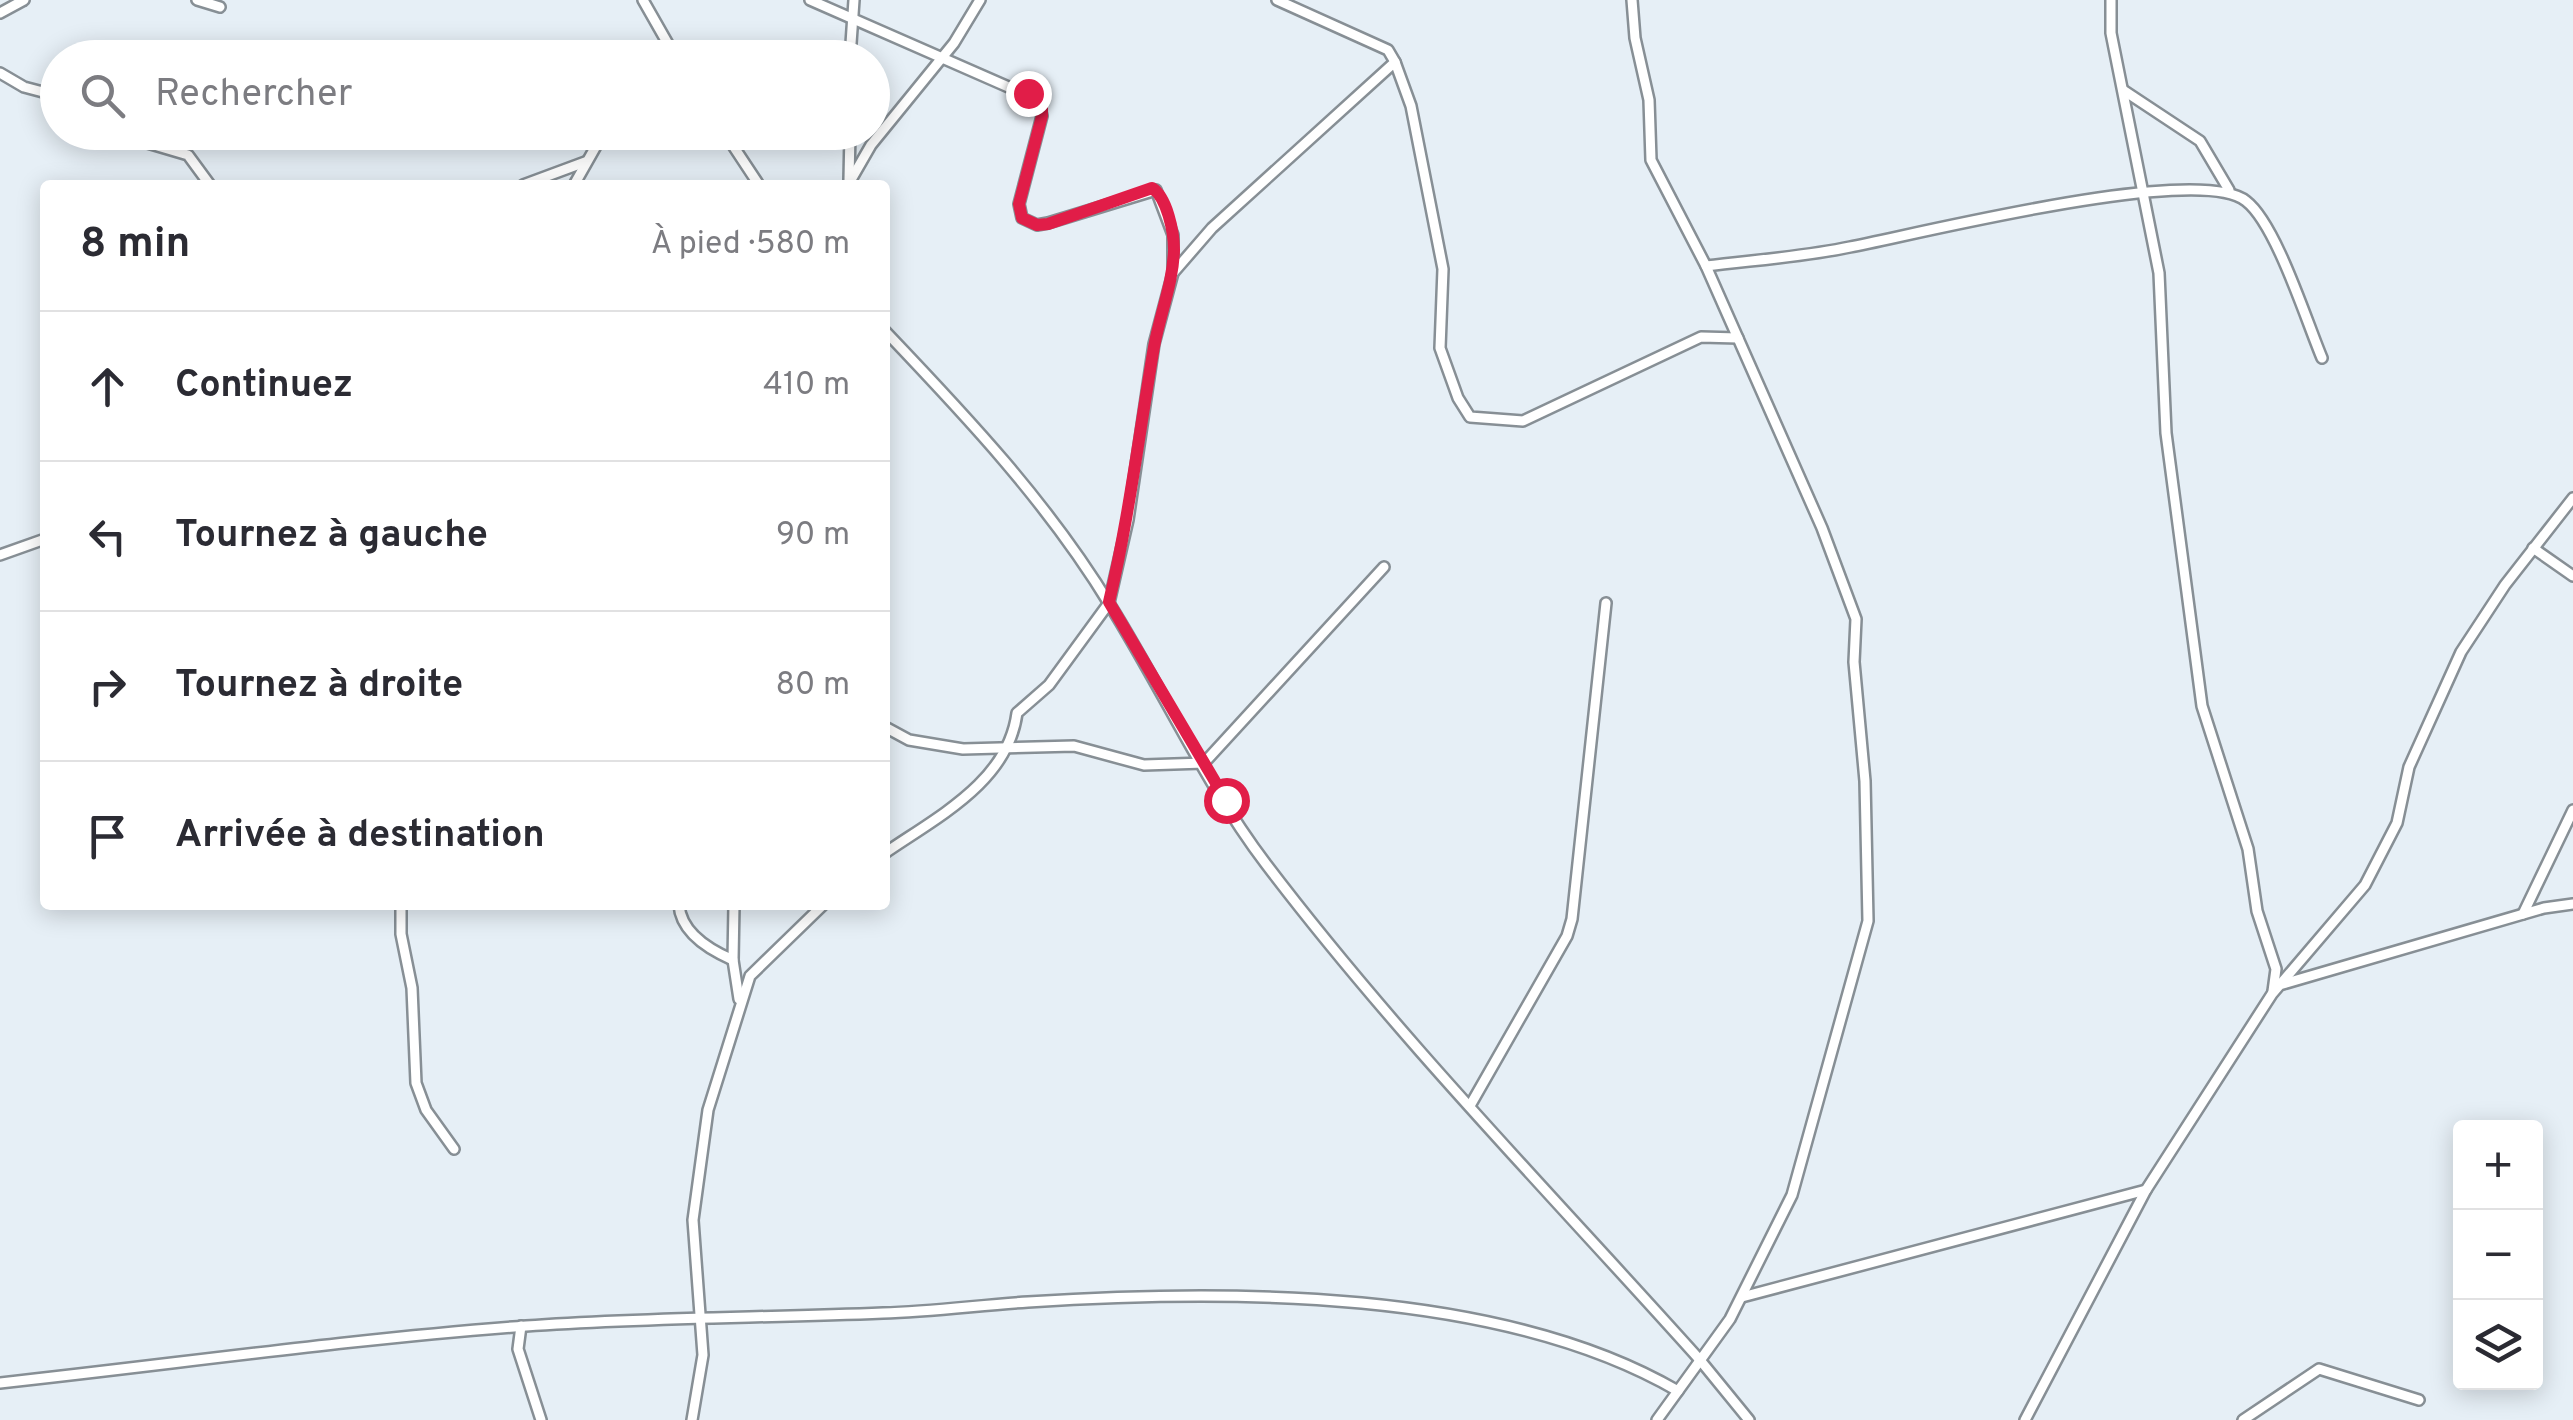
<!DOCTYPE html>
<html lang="fr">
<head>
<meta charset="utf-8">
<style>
  body { margin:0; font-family:Overpass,sans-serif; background:#f7f7f7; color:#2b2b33 }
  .controls { position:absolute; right:30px; bottom:30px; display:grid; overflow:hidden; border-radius:10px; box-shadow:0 5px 25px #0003 }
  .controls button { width:90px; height:90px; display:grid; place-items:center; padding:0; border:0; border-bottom:2px solid #e1e1e2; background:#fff; color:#2b2b33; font:50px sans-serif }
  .stop { position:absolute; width:30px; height:30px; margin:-22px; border:8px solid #e11d48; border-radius:50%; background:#fff }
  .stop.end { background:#e11d48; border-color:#fff; box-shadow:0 2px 10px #0008 }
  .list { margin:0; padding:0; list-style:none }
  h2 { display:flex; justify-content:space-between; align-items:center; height:130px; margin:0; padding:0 40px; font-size:42px }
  h2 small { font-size:32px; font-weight:400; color:#7c7c81 }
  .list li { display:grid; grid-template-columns:65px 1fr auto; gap:30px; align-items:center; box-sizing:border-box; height:150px; padding:0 40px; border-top:2px solid #e1e1e2 }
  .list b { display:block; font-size:38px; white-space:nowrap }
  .list em { font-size:32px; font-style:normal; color:#7c7c81 }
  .icon { flex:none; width:55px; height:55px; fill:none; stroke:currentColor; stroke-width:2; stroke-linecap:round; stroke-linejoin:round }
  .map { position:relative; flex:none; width:2573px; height:1420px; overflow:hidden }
  .search { position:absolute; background:#fff; box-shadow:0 5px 25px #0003; left:40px; top:40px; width:850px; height:110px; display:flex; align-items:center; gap:25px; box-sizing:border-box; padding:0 35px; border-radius:55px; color:#7c7c81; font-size:38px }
  .panel { position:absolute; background:#fff; box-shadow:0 5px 25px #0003; left:40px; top:180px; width:850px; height:730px; border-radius:10px }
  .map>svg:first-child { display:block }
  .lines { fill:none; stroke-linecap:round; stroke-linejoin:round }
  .minor-casing { stroke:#878f95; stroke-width:14 }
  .minor { stroke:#fff; stroke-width:9 }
  .route { stroke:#e11d48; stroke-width:12 }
</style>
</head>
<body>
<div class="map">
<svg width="2573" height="1420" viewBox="0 0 2573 1420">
  <rect width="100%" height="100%" fill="#e6eff6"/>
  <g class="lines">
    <g class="minor-casing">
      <g id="minor">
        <polyline points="197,0 220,7"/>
        <polyline points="643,0 676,58"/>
        <polyline points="810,0 1038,100 1042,116 1019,204 1022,218 1037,225 1048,223 1156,190 1173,235 1173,273"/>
        <polyline points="1632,0 1635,38 1649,100 1651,160 1706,266 1822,528 1856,619 1854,662 1865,781 1868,921 1792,1195 1730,1319 1657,1420"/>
        <polyline points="2111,0 2111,33 2159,273 2166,433 2202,706 2248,849 2257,911 2276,969 2273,991"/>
        <polyline points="0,13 24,0"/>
        <polyline points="850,58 854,0"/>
        <polyline points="1395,62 1411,106 1443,269 1440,348 1458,398 1470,417 1523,421 1701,337 1738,338"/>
        <polyline points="0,73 24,87 58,96"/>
        <polyline points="2123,90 2200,141 2229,190"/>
        <polyline points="110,132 188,155 210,185"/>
        <polyline points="724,132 759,185"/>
        <polyline points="849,180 850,132"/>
        <polyline points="523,185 585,162"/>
        <polyline points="574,185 604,132"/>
        <polyline points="848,185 871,145 954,43 980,0"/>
        <path d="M1706 266C1754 260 1803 257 1850 247 1918 234 2198 163 2246 201 2276 224 2306 320 2322 358"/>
        <path d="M885 331C967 417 1048 503 1110 605 1163 690 1206 785 1266 864 1399 1039 1554 1197 1700 1360L1749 1420"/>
        <polyline points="2533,548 2573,576"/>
        <polyline points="0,555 45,539"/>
        <polyline points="885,727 909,740 963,749 1074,746 1144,765 1204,763 1384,567"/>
        <path d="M885 853C937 817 1008 782 1017 713L1049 685 1109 603 1128 520 1154 344 1173 273 1212 228 1395 62 1388 50 1277 0"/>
        <polyline points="401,905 401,934 412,988 416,1083 426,1110 454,1149"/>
        <path d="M679 905C681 933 710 950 733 960"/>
        <polyline points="734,905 733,960 739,999"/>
        <polyline points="2523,914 2573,810"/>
        <polyline points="2283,984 2544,908 2573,904"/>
        <polyline points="1471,1104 1567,936 1572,919 1606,603"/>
        <polyline points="1742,1297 2146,1190"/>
        <polyline points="521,1326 518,1349 541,1420"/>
        <path d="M0 1383C175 1364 350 1339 526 1326 645 1317 764 1318 883 1313 931 1312 980 1305 1028 1302 1228 1289 1501 1288 1678 1391"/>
        <polyline points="692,1420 703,1355 693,1220 708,1110 750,976 823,905"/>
        <polyline points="2025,1420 2146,1190 2272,994 2365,885 2397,823 2409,767 2461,652 2505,585 2573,498"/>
        <polyline points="2243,1420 2319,1369 2419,1400"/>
      </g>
    </g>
    <use href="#minor" class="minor"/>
  </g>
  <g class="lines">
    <path class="route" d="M1028 93 1042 107V116L1019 204 1022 218 1037 225 1048 224 1152 188C1167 197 1174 232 1174 250 1173 283 1160 314 1154 347 1139 433 1129 518 1109 602L1226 800"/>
  </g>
</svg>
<div class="controls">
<button>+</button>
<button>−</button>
<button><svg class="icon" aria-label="layers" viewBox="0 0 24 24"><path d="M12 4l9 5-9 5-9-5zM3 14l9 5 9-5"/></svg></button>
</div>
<div class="stop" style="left:1226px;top:800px"></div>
<div class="stop end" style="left:1028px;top:93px"></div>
<div class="search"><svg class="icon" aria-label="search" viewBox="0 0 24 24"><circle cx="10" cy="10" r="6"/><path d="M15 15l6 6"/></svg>Rechercher</div>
<section class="panel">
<h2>8 min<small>À pied · 580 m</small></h2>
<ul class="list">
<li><svg class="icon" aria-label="ahead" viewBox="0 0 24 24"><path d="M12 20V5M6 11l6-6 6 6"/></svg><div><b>Continuez</b></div><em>410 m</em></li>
<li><svg class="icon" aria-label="left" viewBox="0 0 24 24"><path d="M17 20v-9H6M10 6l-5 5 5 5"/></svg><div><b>Tournez à gauche</b></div><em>90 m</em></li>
<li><svg class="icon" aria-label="right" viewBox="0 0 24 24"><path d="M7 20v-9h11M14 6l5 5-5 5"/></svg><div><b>Tournez à droite</b></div><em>80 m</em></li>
<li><svg class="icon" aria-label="arrive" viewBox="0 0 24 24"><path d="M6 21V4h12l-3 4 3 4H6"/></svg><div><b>Arrivée à destination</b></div></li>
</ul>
</section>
</div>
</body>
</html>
